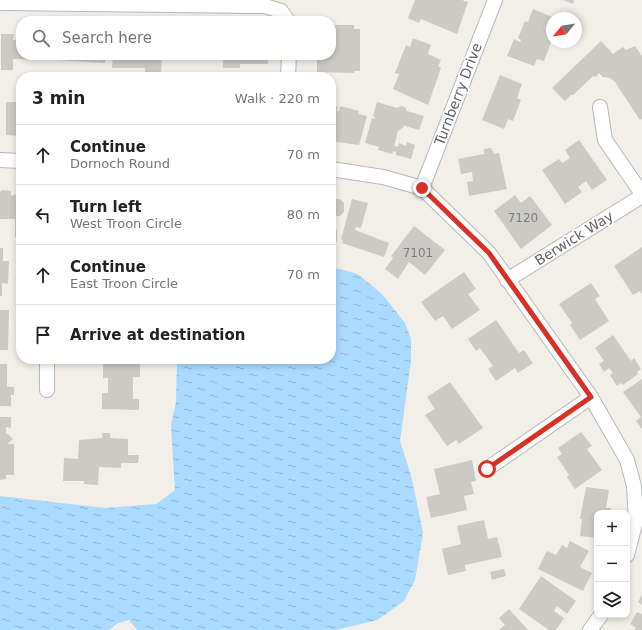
<!DOCTYPE html>
<html lang="en">
<head>
<meta charset="utf-8">
<style>
  body { margin:0; font-family:"DejaVu Sans",sans-serif; background:#f6f6f6; color:#222 }
  .controls { position:absolute; right:12px; bottom:12px; display:grid; overflow:hidden; border-radius:8px; box-shadow:0 2px 6px #0003 }
  .controls button { width:36px; height:36px; display:grid; place-items:center; padding:0; border:0; border-bottom:1px solid #e0e0e0; background:#fff; color:#222; font:20px sans-serif }
  .compass { position:absolute; left:546px; top:12px; width:36px; height:36px; border-radius:50%; background:#fff; box-shadow:0 2px 6px #0003; rotate:240deg }
  .stop { position:absolute; width:12px; height:12px; margin:-9px; border:3px solid #d93025; border-radius:50%; background:#fff }
  .stop.end { background:#d93025; border-color:#fff; box-shadow:0 1px 4px #0008 }
  .list { margin:0; padding:0; list-style:none }
  h2 { display:flex; justify-content:space-between; align-items:center; height:52px; margin:0; padding:0 16px; font-size:17px }
  h2 small { font-size:13px; font-weight:400; color:#767676 }
  .list li { display:grid; grid-template-columns:26px 1fr auto; gap:12px; align-items:center; box-sizing:border-box; height:60px; padding:0 16px; border-top:1px solid #e0e0e0 }
  .list b { display:block; font-size:15px; white-space:nowrap }
  .list p { margin:0; font-size:13px; white-space:nowrap; color:#767676 }
  .list em { font-size:13px; font-style:normal; color:#767676 }
  .icon { flex:none; width:22px; height:22px; fill:none; stroke:currentColor; stroke-width:2; stroke-linecap:round; stroke-linejoin:round }
  .map { position:relative; flex:none; width:642px; height:630px; overflow:hidden }
  .search { position:absolute; background:#fff; box-shadow:0 2px 6px #0003; left:16px; top:16px; width:320px; height:44px; display:flex; align-items:center; gap:10px; box-sizing:border-box; padding:0 14px; border-radius:16px; color:#767676; font-size:15px }
  .panel { position:absolute; background:#fff; box-shadow:0 2px 6px #0003; left:16px; top:72px; width:320px; height:292px; border-radius:16px }
  .map>svg:first-child { display:block }
  .water { fill:url(#water-ripples) }
  .building { fill:#cccac5 }
  .lines { fill:none; stroke-linecap:round; stroke-linejoin:round }
  .minor-casing { stroke:#b5b8bc; stroke-width:16 }
  .minor { stroke:#fff; stroke-width:14 }
  .route { stroke:#d93025; stroke-width:5 }
  .labels { text-anchor:middle; dominant-baseline:central; stroke-width:3.5; stroke-linejoin:round; paint-order:stroke }
  .number-label { font-size:12px; fill:#7a7d7f }
  .street-label { font-size:14px; fill:#5f6368; stroke:#fff }
</style>
</head>
<body>
<div class="map">
<svg width="642" height="630" viewBox="0 0 642 630">
  <defs>
    <pattern id="water-ripples" width="26" height="14" patternUnits="userSpaceOnUse"><rect width="26" height="14" fill="#aadaff"/><path d="M2 4q2-2 4 0t4 0M15 11q2-2 4 0t4 0" fill="none" stroke="#8eb4d2"/></pattern>
  </defs>
  <rect width="100%" height="100%" fill="#f1efe8"/>
  <polygon class="water" points="331,267 358,274 383,295 405,323 411,339 411,361 400,441 412,479 423,533 415,580 404,601 377,620 336,630 137,630 129,620 118,623 109,630 0,630 0,496 105,508 156,504 175,490 171,425 176,402 177,359 331,359"/>
  <g class="building">
    <polygon points="415,0 462,0 468,2 457,34 421,19 419,23 408,18"/>
    <polygon points="563,0 574,0 573,4"/>
    <polygon points="533,9 555,18 552,18 552,40 544,61 537,59 534,66 507,56 514,39 520,42 521,40 518,38 525,21 528,22"/>
    <polygon points="331,25 354,25 354,29 360,29 360,71 354,71 354,73 317,72 317,55 331,55"/>
    <polygon points="1,34 14,34 13,40 21,40 21,55 44,55 44,60 13,59 13,70 1,70"/>
    <polygon points="413,38 431,45 428,54 441,60 438,66 441,68 428,105 393,89 399,74 395,73 406,45 410,47"/>
    <polygon points="601,41 613,54 623,47 626,50 635,46 642,56 642,119 640,120 615,82 610,78 603,77 599,73 596,77 593,76 573,95 571,95 565,101 552,88"/>
    <polygon points="57,55 105,55 105,63 57,60"/>
    <polygon points="113,55 162,55 161,73 145,73 145,68 112,68"/>
    <rect x="177" y="55" width="33" height="2"/>
    <polygon points="223,55 268,55 268,64 240,64 240,68 223,68"/>
    <polygon points="500,75 522,84 517,98 521,100 513,121 508,119 504,129 482,120"/>
    <polygon points="6,102 21,102 21,136 6,135"/>
    <polygon points="377,102 397,108 401,106 405,107 407,111 424,116 419,130 402,125 404,127 398,131 394,146 398,147 399,143 406,146 407,142 415,145 411,159 396,155 396,152 393,151 392,154 378,150 379,147 365,143 372,118 375,119 375,117 373,116"/>
    <polygon points="331,105 338,107 337,111 339,111 340,106 359,111 358,114 367,116 359,145 331,141"/>
    <polygon points="579,140 607,180 592,190 586,181 578,187 582,192 565,204 542,170 559,159 562,163 570,158 565,150"/>
    <polygon points="491,148 494,154 499,153 507,189 469,196 467,182 473,181 472,172 461,174 458,159 484,154 484,149"/>
    <polygon points="2,190 11,191 11,196 16,194 21,196 21,237 15,237 15,219 0,219 0,192"/>
    <polygon points="515,195 521,203 530,196 552,225 521,249 494,211"/>
    <polygon points="331,199 340,199 344,203 344,212 340,216 331,216"/>
    <polygon points="352,199 368,203 361,228 356,227 355,230 389,243 384,257 342,243 343,240 341,239"/>
    <polygon points="414,226 445,250 425,275 409,262 398,279 385,269 393,258 391,256"/>
    <rect x="331" y="230" width="6" height="12"/>
    <polygon points="642,247 642,294 640,291 633,295 614,266"/>
    <polygon points="0,248 3,248 3,261 9,261 8,284 2,283 2,296 0,296"/>
    <polygon points="464,272 476,289 468,294 480,310 452,329 443,316 435,321 421,302"/>
    <polygon points="591,283 600,296 595,299 609,321 580,340 570,325 572,323 559,304"/>
    <polygon points="0,310 9,310 8,350 0,350"/>
    <polygon points="496,320 519,353 524,350 533,363 518,373 515,368 496,381 488,369 493,366 480,348 476,351 468,339"/>
    <polygon points="613,335 631,361 634,358 641,369 637,372 638,374 623,385 621,383 617,386 610,375 613,373 609,368 604,372 599,364 604,361 595,348"/>
    <polygon points="103,362 140,363 140,377 133,377 133,399 139,399 139,410 102,409 102,393 108,393 108,378 103,378"/>
    <polygon points="0,364 7,364 7,387 14,387 14,395 11,395 11,406 0,406"/>
    <polygon points="642,379 642,429 636,421 641,417 623,392"/>
    <polygon points="450,382 483,428 459,444 456,440 447,446 425,415 435,409 427,397"/>
    <polygon points="0,417 11,417 11,428 6,427 6,435 7,433 13,439 7,444 14,444 14,475 6,475 6,479 0,480"/>
    <polygon points="581,432 592,446 587,449 602,470 575,489 567,477 569,475 557,457 562,454 558,448"/>
    <polygon points="102,433 110,433 110,438 128,439 128,455 139,455 138,463 121,463 121,468 99,467 98,485 84,484 84,481 63,481 64,458 78,459 79,440 102,438"/>
    <polygon points="472,460 476,481 471,482 474,494 464,496 467,510 431,518 426,497 440,494 434,469"/>
    <polygon points="586,487 609,490 606,508 611,508 610,513 597,513 597,538 580,536 582,519 580,519"/>
    <polygon points="484,520 488,539 497,537 502,557 465,565 466,571 448,575 442,549 461,544 457,526"/>
    <polygon points="570,541 589,551 580,567 592,573 583,591 538,569 547,551 556,555 562,545 567,548"/>
    <polygon points="504,569 506,576 492,580 490,572"/>
    <polygon points="541,576 576,601 567,614 557,606 554,611 564,618 556,630 549,630 519,609"/>
    <polygon points="642,595 642,605 638,602"/>
    <polygon points="509,609 528,630 499,630 505,625 499,618"/>
    <polygon points="637,612 642,614 642,630 634,630 636,628 630,624"/>
  </g>
  <g class="lines">
    <g class="minor-casing">
      <g id="minor">
        <polyline points="0,3 265,6 281,11 288,21"/>
        <polyline points="288,77 289,55"/>
        <polyline points="600,107 605,140 642,194"/>
        <polyline points="0,160 21,161"/>
        <polyline points="331,169 383,177 422,188 489,253 591,397 627,460 634,486 636,520 627,555"/>
        <polyline points="422,188 495,0"/>
        <polyline points="507,280 642,196"/>
        <polyline points="47,359 47,390"/>
        <polyline points="487,469 591,397"/>
        <polyline points="590,630 601,615"/>
      </g>
    </g>
    <use href="#minor" class="minor"/>
  </g>
  <g class="lines">
    <polyline class="route" points="422,188 489,253 591,397 487,469"/>
  </g>
  <g class="labels">
    <g class="number-label">
      <text x="523" y="218">7120</text>
      <text x="418" y="253">7101</text>
    </g>
    <g class="street-label">
      <text transform="translate(458 94) rotate(-69)">Turnberry Drive</text>
      <text transform="translate(574 238) rotate(-32)">Berwick Way</text>
    </g>
  </g>
</svg>
<div class="controls">
<button>+</button>
<button>−</button>
<button><svg class="icon" aria-label="layers" viewBox="0 0 24 24"><path d="M12 4l9 5-9 5-9-5zM3 14l9 5 9-5"/></svg></button>
</div>
<svg class="compass" viewBox="-18 -18 36 36"><path d="M0-13l5 13h-10z" fill="#e53935"/><path d="M0 13l5-13h-10z" fill="#767676"/></svg>
<div class="stop" style="left:487px;top:469px"></div>
<div class="stop end" style="left:422px;top:188px"></div>
<div class="search"><svg class="icon" aria-label="search" viewBox="0 0 24 24"><circle cx="10" cy="10" r="6"/><path d="M15 15l6 6"/></svg>Search here</div>
<section class="panel">
<h2>3 min<small>Walk · 220 m</small></h2>
<ul class="list">
<li><svg class="icon" aria-label="ahead" viewBox="0 0 24 24"><path d="M12 20V5M6 11l6-6 6 6"/></svg><div><b>Continue</b><p>Dornoch Round</p></div><em>70 m</em></li>
<li><svg class="icon" aria-label="left" viewBox="0 0 24 24"><path d="M17 20v-9H6M10 6l-5 5 5 5"/></svg><div><b>Turn left</b><p>West Troon Circle</p></div><em>80 m</em></li>
<li><svg class="icon" aria-label="ahead" viewBox="0 0 24 24"><path d="M12 20V5M6 11l6-6 6 6"/></svg><div><b>Continue</b><p>East Troon Circle</p></div><em>70 m</em></li>
<li><svg class="icon" aria-label="arrive" viewBox="0 0 24 24"><path d="M6 21V4h12l-3 4 3 4H6"/></svg><div><b>Arrive at destination</b></div></li>
</ul>
</section>
</div>
</body>
</html>
